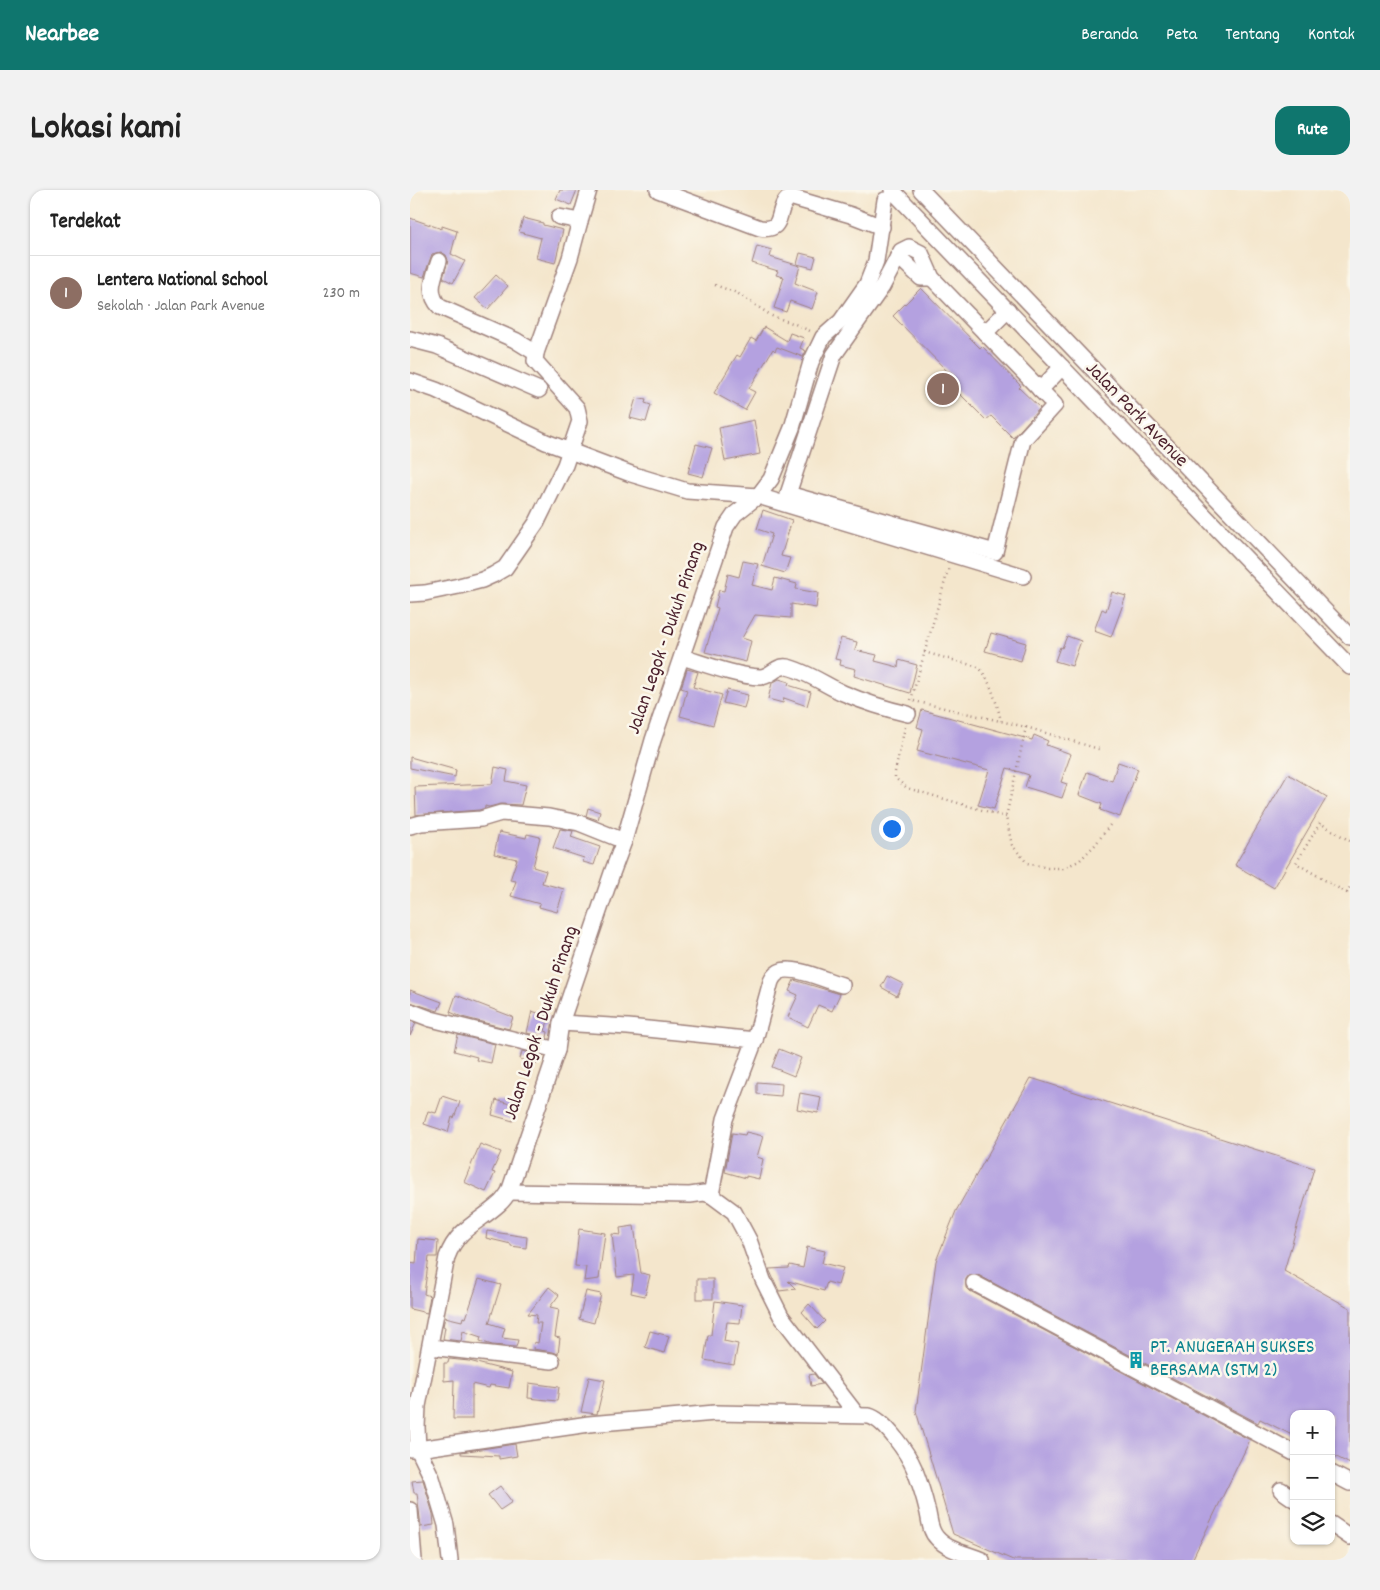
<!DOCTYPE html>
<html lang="id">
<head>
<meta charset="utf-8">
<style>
  body { margin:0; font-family:Dekko,sans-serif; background:#f2f2f2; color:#222 }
  .controls { position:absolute; right:15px; bottom:15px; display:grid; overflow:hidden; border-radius:10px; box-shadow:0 1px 4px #0004 }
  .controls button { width:45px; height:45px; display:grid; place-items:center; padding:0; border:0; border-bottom:1px solid #e0e0e0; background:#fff; color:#222; font:25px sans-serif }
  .you { position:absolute; left:481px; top:638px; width:18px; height:18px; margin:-12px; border:4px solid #fff; border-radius:50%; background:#1a73e8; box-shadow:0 0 0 8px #1a73e833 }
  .badge { display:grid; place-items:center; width:32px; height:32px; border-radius:50%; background:#0f766e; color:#fff; font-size:16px; font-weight:700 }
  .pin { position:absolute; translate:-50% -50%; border:2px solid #fff; box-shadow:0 1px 5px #0006 }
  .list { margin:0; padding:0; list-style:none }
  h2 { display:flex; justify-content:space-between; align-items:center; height:65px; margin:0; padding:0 20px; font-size:21px }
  h2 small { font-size:16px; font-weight:400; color:#767676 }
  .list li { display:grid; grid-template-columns:32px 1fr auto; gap:15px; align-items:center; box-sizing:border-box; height:75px; padding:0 20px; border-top:1px solid #e0e0e0 }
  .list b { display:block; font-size:19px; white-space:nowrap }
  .list p { margin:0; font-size:16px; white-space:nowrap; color:#767676 }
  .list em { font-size:16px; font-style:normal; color:#767676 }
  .icon { flex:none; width:28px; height:28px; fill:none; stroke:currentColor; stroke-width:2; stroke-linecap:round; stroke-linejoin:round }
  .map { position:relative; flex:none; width:940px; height:1370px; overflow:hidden; border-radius:15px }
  header { display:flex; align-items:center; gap:30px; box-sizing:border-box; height:70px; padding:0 25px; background:#0f766e; color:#fff }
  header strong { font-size:24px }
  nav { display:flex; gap:28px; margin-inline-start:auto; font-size:18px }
  .intro { display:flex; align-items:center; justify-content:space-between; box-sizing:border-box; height:120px; padding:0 30px }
  h1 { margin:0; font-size:35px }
  .button { padding:12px 22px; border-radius:15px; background:#0f766e; color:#fff; font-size:18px; font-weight:700 }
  main { display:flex; gap:30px; padding:0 30px }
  aside { flex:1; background:#fff; border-radius:15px; box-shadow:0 1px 4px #0004 }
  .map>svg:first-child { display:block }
  .building { fill:#b4a1e0 }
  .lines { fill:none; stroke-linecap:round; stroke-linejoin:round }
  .minor-casing { stroke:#9f827c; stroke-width:18 }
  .path { stroke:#9f827c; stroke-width:2.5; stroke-dasharray:1 4; stroke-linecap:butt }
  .minor { stroke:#fff; stroke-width:15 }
  .labels { text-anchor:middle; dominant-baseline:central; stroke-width:5; stroke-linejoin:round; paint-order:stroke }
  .street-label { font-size:20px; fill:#4a1f2b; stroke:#fbf7ec }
  .culture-label { font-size:20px; fill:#0d838f; stroke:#fbf7ec; text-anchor:start }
</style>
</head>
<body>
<header>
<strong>Nearbee</strong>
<nav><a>Beranda</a><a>Peta</a><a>Tentang</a><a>Kontak</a></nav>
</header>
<div class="intro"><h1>Lokasi kami</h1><a class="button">Rute</a></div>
<main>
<aside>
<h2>Terdekat<small></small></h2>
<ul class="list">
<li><span class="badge" style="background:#8d6e63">1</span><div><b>Lentera National School</b><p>Sekolah · Jalan Park Avenue</p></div><em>230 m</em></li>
</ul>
</aside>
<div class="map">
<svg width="940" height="1370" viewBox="0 0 940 1370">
  <rect width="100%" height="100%" fill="#fbf7ec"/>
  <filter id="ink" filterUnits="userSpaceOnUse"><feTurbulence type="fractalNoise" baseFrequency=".02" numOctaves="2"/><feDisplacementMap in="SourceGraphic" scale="10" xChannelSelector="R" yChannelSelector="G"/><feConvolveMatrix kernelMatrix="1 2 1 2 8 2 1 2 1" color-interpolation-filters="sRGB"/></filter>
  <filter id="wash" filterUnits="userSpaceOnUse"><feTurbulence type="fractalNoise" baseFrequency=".0096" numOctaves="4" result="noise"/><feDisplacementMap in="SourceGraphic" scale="20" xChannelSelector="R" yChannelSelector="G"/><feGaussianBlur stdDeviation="1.12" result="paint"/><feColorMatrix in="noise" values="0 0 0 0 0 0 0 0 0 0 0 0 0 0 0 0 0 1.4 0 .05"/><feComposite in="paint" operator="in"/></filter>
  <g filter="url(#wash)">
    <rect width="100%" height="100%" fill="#f4e6cc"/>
    <g id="blocks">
      <g class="building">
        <polygon points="150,0 167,0 161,15 146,9"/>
        <polygon points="0,28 32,39 32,36 47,41 41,64 55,71 43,93 33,88 38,70 36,65 31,62 22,64 14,87 0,83"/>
        <polygon points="113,28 133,33 133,35 153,40 145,73 126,68 131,48 109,42"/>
        <polygon points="347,56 362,60 360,67 390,76 385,93 408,102 402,119 380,111 376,122 364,118 374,87 366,85 368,81 342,73"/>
        <polygon points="390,63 406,67 403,78 387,74"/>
        <polygon points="86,85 98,96 78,119 65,108"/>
        <polygon points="511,98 570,158 572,156 611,196 609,198 630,218 603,248 581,226 576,230 537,191 542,186 483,126"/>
        <polygon points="354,137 377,151 380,143 394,148 390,158 396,161 393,167 367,157 365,161 363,159 339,199 345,202 335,220 304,203 327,165 330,167 341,148 346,151"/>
        <polygon points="226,208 236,210 235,213 241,215 236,232 220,228"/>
        <polygon points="344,230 350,264 315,271 309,238"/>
        <polygon points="286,254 302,258 293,287 278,283"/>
        <polygon points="353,320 382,330 371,366 380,368 375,383 352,376 362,344 347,339"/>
        <polygon points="333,371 348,374 342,395 362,400 365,388 387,394 386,399 408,403 406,418 381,414 381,428 345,425 332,448 341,451 336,472 295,462 308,418 305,417 309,400 314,401 318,384 329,387"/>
        <polygon points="702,402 716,406 701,447 684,441 692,419 696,421"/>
        <polygon points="581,443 616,453 611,471 575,461"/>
        <polygon points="657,446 671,451 662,476 645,471 650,457 652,458"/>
        <polygon points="431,448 447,452 445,460 467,465 465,471 488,477 489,470 507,475 500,503 444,486 446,479 430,475 431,470 425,469"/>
        <polygon points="277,479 288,482 283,497 312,505 303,535 270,526 277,500 271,498"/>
        <polygon points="369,489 379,492 378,495 401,502 397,516 374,508 373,513 358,509 362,493"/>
        <polygon points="317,500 338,505 334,518 313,513"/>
        <polygon points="512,520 622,550 624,545 638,551 636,555 661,564 651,592 657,594 652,608 615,597 619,585 597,578 584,619 568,615 579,580 507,561 513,539 507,537"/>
        <polygon points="0,567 46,580 45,587 0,578"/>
        <polygon points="708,572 728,579 710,627 690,620 692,614 669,605 677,582 702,591"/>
        <polygon points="85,577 98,580 96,591 116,595 111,615 91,614 79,617 75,616 75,618 69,620 6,625 5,597 82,594"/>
        <polygon points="878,584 917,607 864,698 825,675"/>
        <polygon points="178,618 190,622 188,630 176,626"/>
        <polygon points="150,639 163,641 161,647 190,657 184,675 173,672 174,668 143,658"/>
        <polygon points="89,642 116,648 117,644 130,647 123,677 136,681 132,693 154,699 147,722 129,717 130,714 101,706 106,691 100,690 107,669 84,664"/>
        <polygon points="477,786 493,794 487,806 471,797"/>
        <polygon points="384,790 430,804 422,821 408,815 398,837 378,827 388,805 379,801"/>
        <polygon points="0,800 32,812 28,821 0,812"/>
        <polygon points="46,805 103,827 99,839 52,827 40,822"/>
        <polygon points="122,821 139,827 135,841 138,842 137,848 117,843"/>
        <polygon points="0,831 6,833 0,846"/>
        <polygon points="48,845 85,854 81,873 66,870 67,867 44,861"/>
        <polygon points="369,859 391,868 384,886 362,877"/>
        <polygon points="112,861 129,865 127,874 110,869"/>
        <polygon points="621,888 904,978 874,1081 940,1118 940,1274 921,1264 921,1224 884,1224 884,1246 850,1229 848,1233 568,1085 559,1085 556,1089 556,1098 560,1101 840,1250 782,1370 603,1370 543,1344 506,1221 526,1071 546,1021"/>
        <polygon points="347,892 372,894 371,906 347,904"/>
        <polygon points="390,903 411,907 408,923 387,919"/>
        <polygon points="32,906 50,912 44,928 42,927 38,942 14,934 18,921 26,923"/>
        <polygon points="86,910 107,916 103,931 82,925"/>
        <polygon points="336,942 353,946 347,967 353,969 349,989 336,986 336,988 315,982 322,943 335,945"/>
        <polygon points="70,954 91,962 82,982 85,983 76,1002 54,992"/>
        <polygon points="224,1036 231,1083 240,1085 235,1106 221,1103 224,1085 207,1087 202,1044 211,1045 210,1038"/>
        <polygon points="169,1039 195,1043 189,1089 174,1091 176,1077 165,1076"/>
        <polygon points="77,1041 117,1047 116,1058 101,1056 101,1054 76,1048"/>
        <polygon points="8,1049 28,1051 27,1067 19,1067 14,1104 20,1106 17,1123 0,1119 0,1073 6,1074"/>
        <polygon points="397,1057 415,1061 412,1073 433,1078 428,1095 417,1092 414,1101 378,1091 386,1099 369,1101 359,1079 379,1078 380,1075 393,1078"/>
        <polygon points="69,1089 91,1095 79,1133 95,1138 92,1148 108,1150 106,1157 82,1155 70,1151 71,1147 53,1141 51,1151 33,1149 35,1137 33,1136 35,1127 52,1131 53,1127 56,1128"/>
        <rect x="287" y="1089" width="16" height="20"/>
        <polygon points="139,1097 149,1105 140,1117 149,1119 145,1147 150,1148 148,1164 143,1162 123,1159 124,1152 128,1153 131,1133 126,1133 127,1125 118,1124"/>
        <polygon points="176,1101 191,1104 184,1133 169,1129"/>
        <polygon points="305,1111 332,1115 330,1133 317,1132 314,1151 328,1154 324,1175 294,1170 298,1145 301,1145"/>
        <polygon points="399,1114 415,1131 407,1139 392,1122"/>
        <polygon points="240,1141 259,1146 254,1163 235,1157"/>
        <polygon points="39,1169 59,1171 102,1182 99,1198 80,1195 79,1198 62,1194 62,1229 43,1229 44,1190 34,1191 34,1173 38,1173"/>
        <polygon points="404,1184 412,1194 401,1196 399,1185"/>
        <polygon points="179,1187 195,1190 187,1224 171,1222"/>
        <polygon points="119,1193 149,1197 147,1211 118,1208"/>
        <polygon points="105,1254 107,1266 89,1269 89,1266 51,1264 51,1262"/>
        <polygon points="13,1290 23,1324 24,1335 11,1337 7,1303 4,1303 2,1291"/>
        <polygon points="90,1296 102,1312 90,1320 78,1305"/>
      </g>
    </g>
  </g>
  <g filter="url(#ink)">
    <use href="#blocks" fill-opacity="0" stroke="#9f827c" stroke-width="1"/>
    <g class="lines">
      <g class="minor-casing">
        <g id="minor">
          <path d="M248 0 350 38C377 42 364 18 380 7L441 25 472 37"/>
          <polyline points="482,0 940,477"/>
          <polyline points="511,0 940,447"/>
          <polyline points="149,27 170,31 179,0"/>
          <polygon points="499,57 511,63 522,88 645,215 613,250 585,362 378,304 424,165 472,97 491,61"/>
          <polyline points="488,66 511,88 522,88"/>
          <path d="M29 71C24 87 16 103 30 117L105 150 126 163"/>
          <polyline points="575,143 598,120"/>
          <polyline points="0,149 27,156 129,200"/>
          <polyline points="0,191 26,200 136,252 221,284 277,301 348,306 613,386"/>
          <polyline points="630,200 652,177"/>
          <polyline points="0,404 15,403 49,396 72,390 83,385 95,378 127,332 155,275 170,231 167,218 125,171 126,163 160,68 170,31"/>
          <path d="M272 467C295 474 326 486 350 487 361 487 366 475 377 477 394 480 417 496 433 503 454 512 476 519 498 524"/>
          <polyline points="0,636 11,633 71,629 91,623 139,627 169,633 214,651"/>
          <polyline points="0,821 21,829 147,860"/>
          <path d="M345 850 360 795C361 790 364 785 369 782 382 774 417 791 432 795"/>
          <polyline points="99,1002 280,1005 294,1003 301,1005 315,929 345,850 218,837 151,833"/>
          <polyline points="301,1005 324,1022 339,1050 353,1090 371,1126 447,1225"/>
          <polyline points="564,1093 884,1263"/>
          <polyline points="20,1157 142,1171"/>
          <path d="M1 1259H8L179 1234 305 1223 459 1226C475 1230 498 1264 504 1278 509 1291 514 1306 517 1319 520 1329 519 1340 527 1348 537 1360 558 1364 572 1370"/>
          <polyline points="921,1283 940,1293"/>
          <polyline points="871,1300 884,1309"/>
          <polyline points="0,1320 4,1370"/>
          <polyline points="921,1334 940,1347"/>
          <path d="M40 1370 36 1335 30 1315 22 1288 8 1259 7 1237 8 1216 37 1067C48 1038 68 1033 89 1014 93 1011 96 1006 99 1002L147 860 151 833 202 683 214 651 243 550 316 337 325 324 348 306 361 289 382 238 401 172 413 147 431 131 457 94 466 71 475 10"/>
        </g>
      </g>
      <g class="path">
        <polyline points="305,95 327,103 362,126 385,134 400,141"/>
        <path d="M514 462 568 477C579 485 588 517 591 531"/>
        <polyline points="501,510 539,377"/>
        <polyline points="504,511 616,537 692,560"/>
        <polyline points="495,537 485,582 485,588 497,598 596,627"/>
        <polyline points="616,537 596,627 602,655 617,673 638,678 653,678 669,671 685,655 700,635"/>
        <polyline points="940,651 910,633 886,673 940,705"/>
        <polyline points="937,703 940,697"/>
      </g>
      <use href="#minor" class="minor"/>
    </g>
  </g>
  <defs>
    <g id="building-bare" transform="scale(1.35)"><path d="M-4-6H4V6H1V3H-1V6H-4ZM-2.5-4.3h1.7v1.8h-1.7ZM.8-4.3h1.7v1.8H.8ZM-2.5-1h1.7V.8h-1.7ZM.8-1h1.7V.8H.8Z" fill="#0f9aa8" stroke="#fbf7ec" stroke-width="2.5" paint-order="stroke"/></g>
  </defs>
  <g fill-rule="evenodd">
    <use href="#building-bare" x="726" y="1170"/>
  </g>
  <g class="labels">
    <g class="street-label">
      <text transform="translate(726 225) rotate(46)">Jalan Park Avenue</text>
      <text transform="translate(257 448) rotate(-71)">Jalan Legok - Dukuh Pinang</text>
      <text transform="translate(132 833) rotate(-72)">Jalan Legok - Dukuh Pinang</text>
    </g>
    <g class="culture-label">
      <text x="740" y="1158">PT. ANUGERAH SUKSES<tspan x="740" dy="23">BERSAMA (STM 2)</tspan></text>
    </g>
  </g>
</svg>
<div class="controls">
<button>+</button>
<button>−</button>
<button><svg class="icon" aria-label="layers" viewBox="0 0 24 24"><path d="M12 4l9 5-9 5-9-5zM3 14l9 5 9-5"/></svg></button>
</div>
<div class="you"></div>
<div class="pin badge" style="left:533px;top:199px;background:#8d6e63">1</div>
</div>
</main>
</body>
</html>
